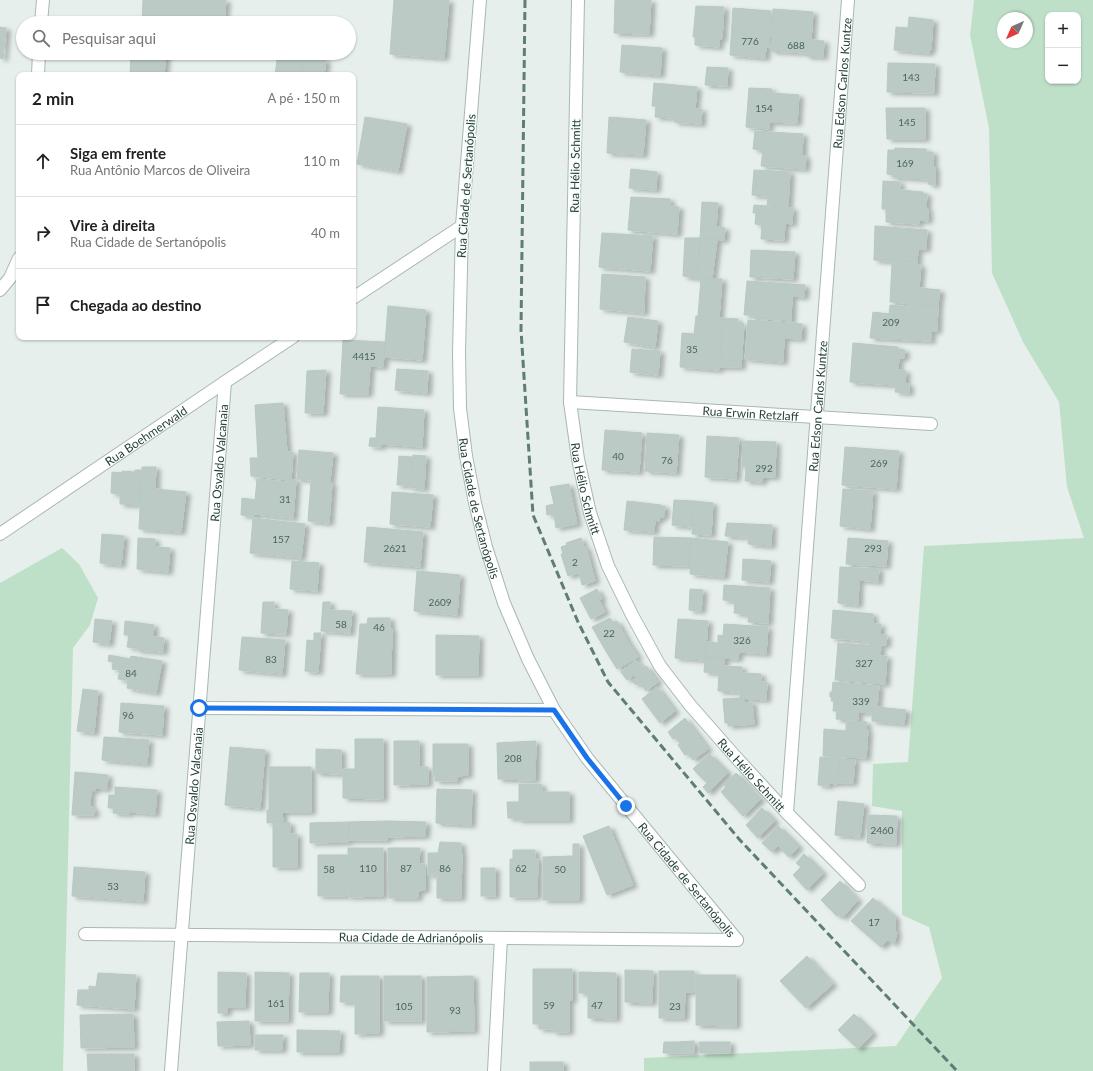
<!DOCTYPE html>
<html lang="pt">
<head>
<meta charset="utf-8">
<style>
  body { margin:0; font-family:Lato,sans-serif; background:#f2f2f2; color:#222 }
  .controls { position:absolute; right:12px; top:12px; display:grid; overflow:hidden; border-radius:8px; box-shadow:0 1px 3px #0004 }
  .controls button { width:36px; height:36px; display:grid; place-items:center; padding:0; border:0; border-bottom:1px solid #e0e0e0; background:#fff; color:#222; font:20px sans-serif }
  .compass { position:absolute; left:997px; top:12px; width:36px; height:36px; border-radius:50%; background:#fff; box-shadow:0 1px 3px #0004; rotate:225deg }
  .stop { position:absolute; width:12px; height:12px; margin:-9px; border:3px solid #1a73e8; border-radius:50%; background:#fff }
  .stop.end { background:#1a73e8; border-color:#fff; box-shadow:0 1px 4px #0008 }
  .list { margin:0; padding:0; list-style:none }
  h2 { display:flex; justify-content:space-between; align-items:center; height:52px; margin:0; padding:0 16px; font-size:17px }
  h2 small { font-size:13px; font-weight:400; color:#767676 }
  .list li { display:grid; grid-template-columns:26px 1fr auto; gap:12px; align-items:center; box-sizing:border-box; height:72px; padding:0 16px; border-top:1px solid #e0e0e0 }
  .list b { display:block; font-size:15px; white-space:nowrap }
  .list p { margin:0; font-size:13px; white-space:nowrap; color:#767676 }
  .list em { font-size:13px; font-style:normal; color:#767676 }
  .icon { flex:none; width:22px; height:22px; fill:none; stroke:currentColor; stroke-width:2; stroke-linecap:round; stroke-linejoin:round }
  .map { position:relative; flex:none; width:1093px; height:1071px; overflow:hidden }
  .search { position:absolute; background:#fff; box-shadow:0 1px 3px #0004; left:16px; top:16px; width:340px; height:44px; display:flex; align-items:center; gap:10px; box-sizing:border-box; padding:0 14px; border-radius:22px; color:#767676; font-size:15px }
  .panel { position:absolute; background:#fff; box-shadow:0 1px 3px #0004; left:16px; top:72px; width:340px; height:268px; border-radius:8px }
  .map>svg:first-child { display:block }
  .green { fill:#bfe0c8; fill-rule:evenodd }
  .building { fill:#bbcac4; stroke:#b8c9c2; filter:url(#shadow) }
  .lines { fill:none; stroke-linecap:round; stroke-linejoin:round }
  .street-casing { stroke:#a8b8b2; stroke-width:14 }
  .street { stroke:#fff; stroke-width:12 }
  .rail { stroke:#5f7d75; stroke-width:3; stroke-dasharray:8 4; stroke-linecap:butt }
  .route { stroke:#1a73e8; stroke-width:5 }
  .labels { text-anchor:middle; dominant-baseline:central; stroke-width:3; stroke-linejoin:round; paint-order:stroke }
  .number-label { font-size:10px; fill:#4a645c }
  .street-label { font-size:12px; fill:#24423a; stroke:#f7fbf9 }
</style>
</head>
<body>
<div class="map">
<svg width="1093" height="1071" viewBox="0 0 1093 1071">
  <defs>
    <filter id="shadow"><feDropShadow dx="4.5" dy="2.5" stdDeviation="2" flood-color="#0004"/></filter>
  </defs>
  <rect width="100%" height="100%" fill="#e6efeb"/>
  <g class="green">
    <path d="M974 0H1093V1071H644V1058L896 1046 942 978 929 927 902 915V811L872 806 873 764 908 762 924 546 1084 538 1067 487 1059 402 1023 342 992 273 989 128 970 35ZM1048 15H1078V81H1048ZM1003 18H1027V42H1003Z"/>
    <polygon points="62,548 79,564 98,598 90,625 73,648 63,1071 0,1071 0,583"/>
  </g>
  <g class="building">
    <polygon points="143,0 226,0 224,22 176,19 176,23 142,23"/>
    <polygon points="394,0 449,0 444,58 390,54"/>
    <polygon points="615,0 651,0 649,34 614,33"/>
    <polygon points="696,6 724,7 722,39 719,39 719,47 695,45 695,37 693,37"/>
    <polygon points="733,8 771,11 769,48 766,47 765,58 730,55"/>
    <polygon points="773,9 813,12 811,40 824,41 823,57 806,56 806,53 771,51"/>
    <polygon points="909,17 933,20 931,50 929,50 929,53 894,50 896,27 908,28"/>
    <polygon points="0,27 6,28 3,59 0,58"/>
    <polygon points="622,45 662,48 660,75 620,72"/>
    <polygon points="131,53 166,53 164,75 130,75"/>
    <polygon points="278,53 304,57 302,75 275,75"/>
    <polygon points="304,57 326,60 324,75 302,75"/>
    <polygon points="888,63 935,64 934,93 887,92"/>
    <polygon points="707,67 728,68 727,86 705,85"/>
    <polygon points="654,83 697,87 695,109 702,109 701,124 674,122 675,118 655,117 656,106 652,106"/>
    <polygon points="749,88 772,89 772,93 799,95 797,123 769,122 769,129 746,127"/>
    <polygon points="886,108 925,108 925,139 887,139"/>
    <polygon points="365,117 407,124 398,171 357,164"/>
    <polygon points="609,117 646,120 643,155 607,153"/>
    <polygon points="755,131 803,134 802,156 806,156 805,169 761,166 763,150 753,149"/>
    <polygon points="895,148 926,149 926,152 933,152 933,167 935,167 935,185 928,184 928,179 893,177 893,175 887,174 888,150 895,150"/>
    <polygon points="631,169 657,172 656,190 629,188"/>
    <polygon points="754,170 790,172 788,206 767,205 768,196 752,195"/>
    <polygon points="883,181 900,182 900,190 923,192 923,194 927,194 926,209 928,209 928,221 919,220 919,224 886,222 886,209 882,209"/>
    <polygon points="631,197 670,199 670,206 679,207 677,234 628,230"/>
    <polygon points="702,202 718,203 716,227 725,228 724,240 700,238"/>
    <polygon points="754,205 793,208 792,224 785,223 784,240 761,239 762,225 755,224 756,213 753,213"/>
    <polygon points="875,226 927,230 926,249 918,249 917,263 874,260"/>
    <polygon points="602,233 653,236 650,271 599,267"/>
    <polygon points="685,238 700,238 697,278 683,276"/>
    <polygon points="700,238 717,240 712,279 697,278"/>
    <polygon points="751,250 795,252 793,279 750,277"/>
    <polygon points="892,263 921,265 919,288 940,290 938,305 890,302"/>
    <polygon points="602,274 645,277 644,313 600,309"/>
    <polygon points="701,278 722,279 719,318 698,316"/>
    <polygon points="747,281 805,285 804,297 792,296 791,321 753,318 753,315 744,315"/>
    <polygon points="909,304 938,305 937,331 931,331 931,341 870,338 873,312 889,314 890,305 909,307"/>
    <polygon points="388,306 426,310 422,360 384,357"/>
    <polygon points="696,316 723,318 719,370 680,367 682,333 694,334"/>
    <polygon points="628,317 658,321 655,347 624,342"/>
    <polygon points="723,318 738,319 737,323 744,324 741,367 720,367"/>
    <polygon points="748,320 802,324 801,339 784,338 783,362 745,359"/>
    <polygon points="343,340 385,342 383,367 370,366 368,394 340,394"/>
    <polygon points="853,343 898,347 898,349 905,350 904,358 899,358 898,370 906,371 905,384 909,384 909,393 895,392 896,385 850,382"/>
    <polygon points="632,349 660,351 658,375 630,372"/>
    <polygon points="397,369 428,371 427,393 395,390"/>
    <polygon points="326,370 323,413 305,413 307,371"/>
    <polygon points="283,403 287,452 293,452 291,480 251,476 250,458 258,458 255,405"/>
    <polygon points="378,407 424,410 422,447 381,444 381,447 369,446 370,438 376,438"/>
    <polygon points="605,430 642,433 639,472 602,470"/>
    <polygon points="647,433 679,435 676,473 645,471"/>
    <polygon points="707,436 739,438 736,479 705,477"/>
    <polygon points="743,441 776,442 775,477 763,477 762,482 745,481 746,467 742,467"/>
    <polygon points="845,447 899,451 896,489 842,485"/>
    <polygon points="299,450 333,453 330,481 297,479"/>
    <polygon points="413,455 426,456 424,489 409,487"/>
    <polygon points="399,456 412,457 410,485 397,485"/>
    <polygon points="142,467 156,467 155,489 186,492 181,532 139,529"/>
    <polygon points="135,470 141,470 140,505 120,504 120,494 111,493 112,472 123,473 122,471 135,472"/>
    <polygon points="257,479 286,482 286,479 296,480 293,518 255,514 254,516 241,515 242,498 255,500"/>
    <polygon points="311,481 332,483 329,523 308,521"/>
    <polygon points="569,484 577,524 556,528 554,514 547,515 546,506 554,504 550,487"/>
    <polygon points="843,489 873,491 870,529 840,526"/>
    <polygon points="392,492 433,495 430,527 390,524"/>
    <polygon points="674,500 694,501 692,527 672,525"/>
    <polygon points="627,501 661,505 661,506 665,506 664,517 660,517 659,521 655,520 654,532 624,530"/>
    <polygon points="694,501 713,503 711,535 692,534"/>
    <polygon points="253,518 305,524 301,558 250,553"/>
    <polygon points="727,523 772,525 771,546 748,544 749,537 725,536"/>
    <polygon points="367,527 423,532 420,567 364,562"/>
    <polygon points="102,534 124,536 121,565 100,563"/>
    <polygon points="654,537 691,538 689,566 653,565"/>
    <polygon points="138,538 155,539 155,547 170,548 168,572 137,569"/>
    <polygon points="581,538 584,548 586,547 595,581 582,585 579,573 568,576 561,554 563,554 561,547 567,545 566,543"/>
    <polygon points="691,538 728,542 724,577 690,574 691,563 689,563"/>
    <polygon points="848,538 888,541 886,566 846,564"/>
    <polygon points="743,559 771,561 769,582 742,580"/>
    <polygon points="292,561 319,563 317,591 290,589"/>
    <polygon points="840,567 879,569 878,582 859,580 858,605 838,603"/>
    <polygon points="417,571 460,575 457,615 414,611"/>
    <polygon points="724,585 770,588 768,623 748,622 749,615 734,613 735,601 723,600"/>
    <polygon points="597,589 602,599 599,600 605,612 591,619 580,598"/>
    <polygon points="690,589 703,590 701,611 689,610"/>
    <polygon points="263,602 274,602 274,609 288,610 286,634 261,633"/>
    <polygon points="323,602 330,602 330,610 352,611 350,633 321,631"/>
    <polygon points="833,610 873,614 873,624 881,624 880,635 887,635 886,645 868,644 868,641 831,638"/>
    <polygon points="368,618 390,618 390,629 392,629 391,674 356,674 360,624 367,624"/>
    <polygon points="610,618 613,623 617,621 628,642 607,653 592,627"/>
    <polygon points="95,619 112,621 109,644 93,642"/>
    <polygon points="678,619 708,621 705,660 675,658"/>
    <polygon points="125,621 154,625 153,637 164,638 163,652 137,650 137,648 127,647 129,635 124,635"/>
    <polygon points="724,624 768,627 766,654 739,652 738,659 705,657 706,642 718,643 718,635 723,636"/>
    <polygon points="314,633 321,633 318,672 305,671 307,640 314,641"/>
    <polygon points="436,635 479,636 478,675 436,675"/>
    <polygon points="242,637 285,640 282,674 239,670"/>
    <polygon points="628,642 638,657 617,669 607,653"/>
    <polygon points="838,643 881,646 880,656 887,656 885,684 835,680"/>
    <polygon points="109,655 130,659 131,656 162,661 156,693 127,688 128,680 118,679 120,670 112,669 113,662 108,661"/>
    <polygon points="705,657 724,658 724,666 742,667 742,673 761,674 761,682 767,682 766,700 740,698 740,692 718,691 719,673 704,672"/>
    <polygon points="636,660 643,668 646,666 658,682 646,691 640,683 636,685 632,681 636,678 634,675 627,680 621,672"/>
    <polygon points="833,682 879,686 877,707 906,710 904,724 872,721 872,713 858,712 858,720 836,719 837,711 833,711 834,701 831,701 832,698 830,697 830,692 832,692"/>
    <polygon points="657,687 675,711 660,723 642,699"/>
    <polygon points="83,689 98,691 94,733 77,731"/>
    <polygon points="740,698 743,698 744,703 752,702 754,724 728,726 728,723 725,723 723,699"/>
    <polygon points="121,703 164,706 162,735 119,732"/>
    <polygon points="685,718 708,749 693,760 688,753 685,755 678,745 680,743 675,737 673,739 668,732"/>
    <polygon points="846,721 867,722 866,730 868,730 866,758 823,756 824,729 846,731"/>
    <polygon points="104,737 149,740 147,764 102,760"/>
    <polygon points="355,739 383,739 383,799 343,798 343,769 355,769"/>
    <polygon points="394,741 419,741 419,767 428,767 428,784 394,785"/>
    <polygon points="536,741 535,780 498,779 497,743"/>
    <polygon points="433,744 468,744 468,775 458,776 457,781 435,781 435,775 433,775"/>
    <polygon points="230,747 265,750 260,808 225,805"/>
    <polygon points="316,749 341,750 341,774 316,773"/>
    <polygon points="709,754 728,773 708,793 703,787 707,783 693,769"/>
    <polygon points="820,757 840,759 837,784 829,783 829,786 818,785"/>
    <polygon points="840,759 855,760 853,783 838,783"/>
    <polygon points="269,767 311,767 311,812 282,812 283,822 267,823 267,810 269,810"/>
    <polygon points="75,772 108,775 107,789 95,788 95,791 91,790 90,807 93,807 93,810 95,810 94,815 72,815"/>
    <polygon points="736,773 761,799 743,816 721,792 726,787 724,785"/>
    <polygon points="519,784 541,784 542,792 569,792 569,820 518,820 518,818 508,818 507,802 519,802"/>
    <polygon points="115,787 157,790 155,814 129,812 129,814 113,813 114,808 108,808 109,795 115,795"/>
    <polygon points="437,789 472,790 471,825 436,823"/>
    <polygon points="838,801 864,804 860,837 835,835"/>
    <polygon points="762,808 775,821 758,838 746,825"/>
    <polygon points="868,815 897,816 896,844 867,843"/>
    <polygon points="387,821 387,840 348,840 349,822"/>
    <polygon points="387,821 426,822 425,836 387,837"/>
    <polygon points="273,822 290,823 290,834 297,834 297,867 273,867"/>
    <polygon points="349,822 348,842 310,843 310,823"/>
    <polygon points="609,826 633,885 607,895 583,836"/>
    <polygon points="778,826 799,847 789,857 778,846 772,852 762,843"/>
    <polygon points="440,842 461,843 461,853 462,853 461,898 437,898 437,875 428,875 428,853 438,853"/>
    <polygon points="573,844 579,844 579,900 543,900 543,857 573,856"/>
    <polygon points="348,848 383,848 383,896 348,897"/>
    <polygon points="388,848 420,848 419,864 425,864 425,890 418,891 418,898 389,898"/>
    <polygon points="513,850 535,850 535,859 538,859 537,897 510,897 510,859 513,859"/>
    <polygon points="804,854 823,873 807,890 793,875 801,867 796,863"/>
    <polygon points="318,855 347,855 346,896 318,896"/>
    <polygon points="74,867 145,872 143,901 72,896"/>
    <rect x="481" y="868" width="14" height="28"/>
    <polygon points="840,881 858,900 842,918 839,914 837,916 821,900"/>
    <polygon points="873,898 895,917 895,930 897,932 894,944 888,940 881,947 851,921"/>
    <polygon points="807,956 833,984 806,1008 780,981"/>
    <polygon points="533,969 572,969 572,1000 569,1000 569,1032 553,1032 553,1029 539,1029 539,1024 533,1024"/>
    <polygon points="625,970 653,971 652,1003 625,1002"/>
    <polygon points="659,971 694,971 694,992 685,992 684,1018 659,1018"/>
    <polygon points="218,972 246,973 245,1007 227,1007 227,1013 218,1013"/>
    <polygon points="255,972 289,973 288,1021 255,1021"/>
    <polygon points="579,972 616,973 616,1019 588,1018 588,993 579,993"/>
    <polygon points="98,973 136,975 134,1009 77,1005 78,990 89,990 89,986 96,987"/>
    <polygon points="300,973 329,973 328,1012 299,1012"/>
    <polygon points="696,975 736,975 736,1026 696,1025"/>
    <polygon points="341,976 379,976 379,1033 355,1034 355,1002 340,1002"/>
    <rect x="384" y="976" width="37" height="45"/>
    <polygon points="473,976 474,1031 427,1032 427,977"/>
    <polygon points="133,1014 134,1047 81,1048 80,1015"/>
    <polygon points="854,1014 873,1033 858,1049 838,1030"/>
    <polygon points="249,1021 250,1045 218,1046 217,1022"/>
    <polygon points="297,1030 340,1031 339,1052 297,1052"/>
    <polygon points="255,1035 283,1035 282,1050 255,1050"/>
    <polygon points="694,1041 694,1053 677,1053 677,1042"/>
    <polygon points="664,1042 677,1042 677,1053 663,1053"/>
    <polygon points="699,1042 730,1042 730,1053 700,1053"/>
    <polygon points="87,1054 134,1054 134,1071 88,1071"/>
    <rect x="530" y="1062" width="33" height="9"/>
  </g>
  <g class="lines">
    <g class="street-casing">
      <g id="street">
        <path id="s1" d="M480 0 462 226 459 352 460 408 466 456 475 503 486 547 504 603 528 659 554 710 587 758 737 940"/>
        <path id="s2" d="M578 0 570 402 578 459 590 513 608 566 632 615 660 666 690 705 733 754 787 813 859 885"/>
        <polyline points="41,23 43,0"/>
        <polyline points="38,75 39,53"/>
        <polyline points="0,290 10,278 19,258"/>
        <polyline points="353,298 462,226"/>
        <path id="s3" d="M570 402 931 424"/>
        <path id="s4" d="M0 534 225 382 293 337"/>
        <polyline points="199,708 554,710"/>
        <path id="s5" d="M787 813 848 0"/>
        <path id="s6" d="M85 934 737 940"/>
        <path id="s7" d="M171 1071 225 382"/>
        <polyline points="494,1071 501,938"/>
      </g>
    </g>
    <use href="#street" class="street"/>
    <polyline class="rail" points="525,0 521,330 533,515 578,622 608,682 739,839 957,1071"/>
  </g>
  <g class="lines">
    <polyline class="route" points="199,708 554,710 587,758 626,806"/>
  </g>
  <g class="labels">
    <g class="number-label">
      <text x="750" y="41">776</text>
      <text x="796" y="45">688</text>
      <text x="911" y="77">143</text>
      <text x="764" y="108">154</text>
      <text x="907" y="122">145</text>
      <text x="905" y="163">169</text>
      <text x="891" y="322">209</text>
      <text x="692" y="349">35</text>
      <text x="364" y="356">4415</text>
      <text x="618" y="456">40</text>
      <text x="667" y="460">76</text>
      <text x="879" y="463">269</text>
      <text x="764" y="468">292</text>
      <text x="285" y="499">31</text>
      <text x="281" y="539">157</text>
      <text x="395" y="548">2621</text>
      <text x="873" y="548">293</text>
      <text x="575" y="562">2</text>
      <text x="440" y="602">2609</text>
      <text x="341" y="624">58</text>
      <text x="379" y="627">46</text>
      <text x="609" y="633">22</text>
      <text x="742" y="640">326</text>
      <text x="271" y="659">83</text>
      <text x="864" y="663">327</text>
      <text x="131" y="673">84</text>
      <text x="861" y="701">339</text>
      <text x="128" y="715">96</text>
      <text x="513" y="758">208</text>
      <text x="882" y="830">2460</text>
      <text x="368" y="868">110</text>
      <text x="406" y="868">87</text>
      <text x="445" y="868">86</text>
      <text x="521" y="868">62</text>
      <text x="329" y="869">58</text>
      <text x="560" y="869">50</text>
      <text x="113" y="886">53</text>
      <text x="874" y="922">17</text>
      <text x="276" y="1003">161</text>
      <text x="549" y="1005">59</text>
      <text x="597" y="1005">47</text>
      <text x="404" y="1006">105</text>
      <text x="675" y="1006">23</text>
      <text x="455" y="1010">93</text>
    </g>
    <g class="street-label">
      <text stroke="none"><textPath href="#s5" startOffset="732">Rua Edson Carlos Kuntze</textPath></text>
      <text transform="translate(575 166) rotate(-89)">Rua Hélio Schmitt</text>
      <text transform="translate(466 186) rotate(-86)">Rua Cidade de Sertanópolis</text>
      <text stroke="none"><textPath href="#s5" startOffset="408">Rua Edson Carlos Kuntze</textPath></text>
      <text stroke="none"><textPath href="#s3" startOffset="181">Rua Erwin Retzlaff</textPath></text>
      <text stroke="none"><textPath href="#s4" startOffset="176">Rua Boehmerwald</textPath></text>
      <text stroke="none"><textPath href="#s7" startOffset="610">Rua Osvaldo Valcanaia</textPath></text>
      <text stroke="none"><textPath href="#s2" startOffset="490">Rua Hélio Schmitt</textPath></text>
      <text stroke="none"><textPath href="#s1" startOffset="511">Rua Cidade de Sertanópolis</textPath></text>
      <text stroke="none"><textPath href="#s2" startOffset="826">Rua Hélio Schmitt</textPath></text>
      <text stroke="none"><textPath href="#s7" startOffset="286">Rua Osvaldo Valcanaia</textPath></text>
      <text stroke="none"><textPath href="#s1" startOffset="943">Rua Cidade de Sertanópolis</textPath></text>
      <text stroke="none"><textPath href="#s6" startOffset="326">Rua Cidade de Adrianópolis</textPath></text>
    </g>
  </g>
</svg>
<div class="controls">
<button>+</button>
<button>−</button>
</div>
<svg class="compass" viewBox="-18 -18 36 36"><path d="M0-13l5 13h-10z" fill="#e53935"/><path d="M0 13l5-13h-10z" fill="#767676"/></svg>
<div class="stop" style="left:199px;top:708px"></div>
<div class="stop end" style="left:626px;top:806px"></div>
<div class="search"><svg class="icon" aria-label="search" viewBox="0 0 24 24"><circle cx="10" cy="10" r="6"/><path d="M15 15l6 6"/></svg>Pesquisar aqui</div>
<section class="panel">
<h2>2 min<small>A pé · 150 m</small></h2>
<ul class="list">
<li><svg class="icon" aria-label="ahead" viewBox="0 0 24 24"><path d="M12 20V5M6 11l6-6 6 6"/></svg><div><b>Siga em frente</b><p>Rua Antônio Marcos de Oliveira</p></div><em>110 m</em></li>
<li><svg class="icon" aria-label="right" viewBox="0 0 24 24"><path d="M7 20v-9h11M14 6l5 5-5 5"/></svg><div><b>Vire à direita</b><p>Rua Cidade de Sertanópolis</p></div><em>40 m</em></li>
<li><svg class="icon" aria-label="arrive" viewBox="0 0 24 24"><path d="M6 21V4h12l-3 4 3 4H6"/></svg><div><b>Chegada ao destino</b></div></li>
</ul>
</section>
</div>
</body>
</html>
